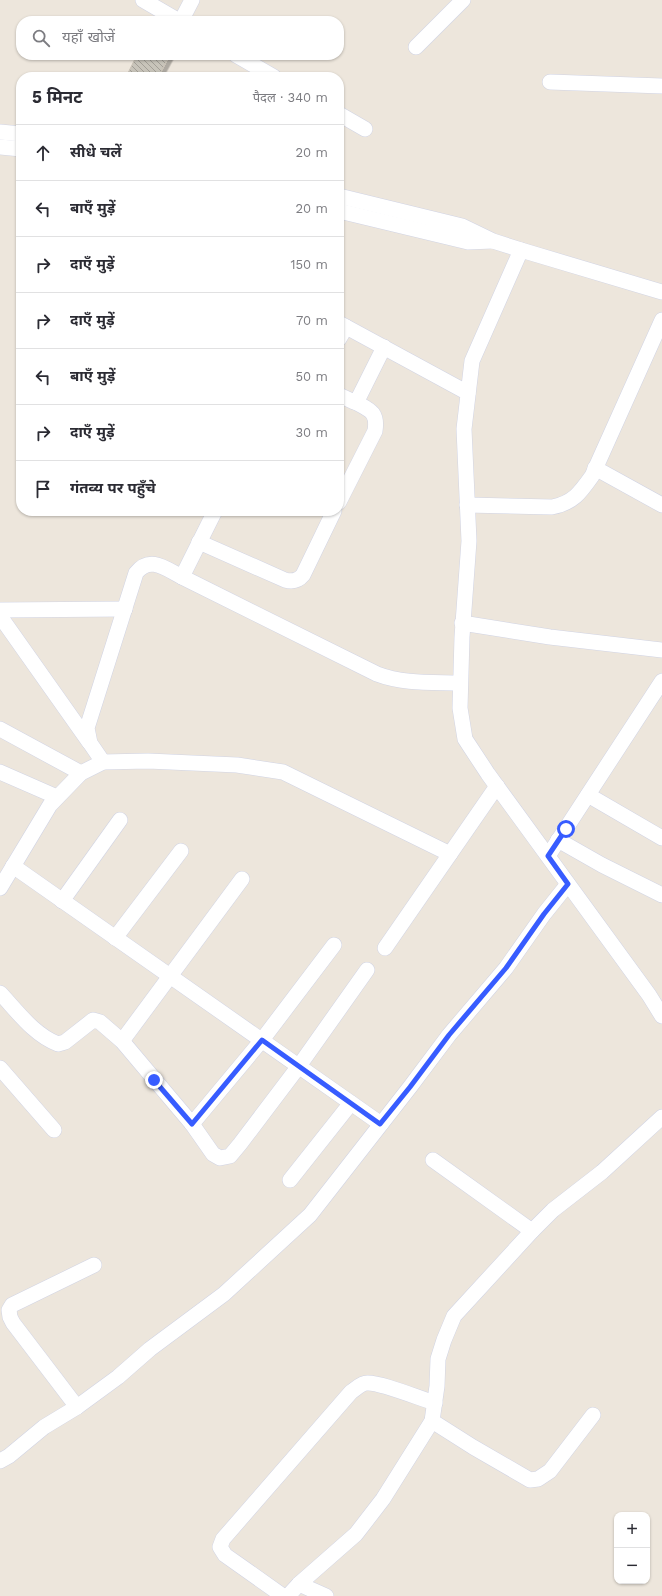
<!DOCTYPE html>
<html lang="hi">
<head>
<meta charset="utf-8">
<style>
  body { margin:0; font-family:"Work Sans","Noto Sans Devanagari",sans-serif; background:#f7f7f7; color:#2b2b33 }
  .controls { position:absolute; right:12px; bottom:12px; display:grid; overflow:hidden; border-radius:8px; box-shadow:0 1px 3px #0004 }
  .controls button { width:36px; height:36px; display:grid; place-items:center; padding:0; border:0; border-bottom:1px solid #e1e1e2; background:#fff; color:#2b2b33; font:20px sans-serif }
  .stop { position:absolute; width:12px; height:12px; margin:-9px; border:3px solid #375cff; border-radius:50%; background:#fff }
  .stop.end { background:#375cff; border-color:#fff; box-shadow:0 1px 4px #0008 }
  .list { margin:0; padding:0; list-style:none }
  h2 { display:flex; justify-content:space-between; align-items:center; height:52px; margin:0; padding:0 16px; font-size:17px }
  h2 small { font-size:13px; font-weight:400; color:#7c7c81 }
  .list li { display:grid; grid-template-columns:26px 1fr auto; gap:12px; align-items:center; box-sizing:border-box; height:56px; padding:0 16px; border-top:1px solid #e1e1e2 }
  .list b { display:block; font-size:15px; white-space:nowrap }
  .list em { font-size:13px; font-style:normal; color:#7c7c81 }
  .icon { flex:none; width:22px; height:22px; fill:none; stroke:currentColor; stroke-width:2; stroke-linecap:round; stroke-linejoin:round }
  .map { position:relative; flex:none; width:662px; height:1596px; overflow:hidden }
  .search { position:absolute; background:#fff; box-shadow:0 1px 3px #0004; left:16px; top:16px; width:328px; height:44px; display:flex; align-items:center; gap:10px; box-sizing:border-box; padding:0 14px; border-radius:16px; color:#7c7c81; font-size:15px }
  .panel { position:absolute; background:#fff; box-shadow:0 1px 3px #0004; left:16px; top:72px; width:328px; height:444px; border-radius:16px }
  .map>svg:first-child { display:block }
  .building { fill:url(#building-back-hatch); stroke:#c9c2b5; filter:url(#shadow) }
  .lines { fill:none; stroke-linecap:round; stroke-linejoin:round }
  .minor-casing { stroke:#d1d4e4; stroke-width:16 }
  .minor { stroke:#fff; stroke-width:15 }
  .route { stroke:#375cff; stroke-width:5 }
</style>
</head>
<body>
<div class="map">
<svg width="662" height="1596" viewBox="0 0 662 1596">
  <defs>
    <pattern id="building-back-hatch" width="6" height="6" patternUnits="userSpaceOnUse"><rect width="6" height="6" fill="#c8c4ba"/><path d="M-1 5l2 2M0 0l6 6M5-1l2 2" fill="none" stroke="#a39f97"/></pattern>
    <filter id="shadow"><feDropShadow dx="3.5" dy="3.5" stdDeviation="0" flood-color="#0004"/></filter>
  </defs>
  <rect width="100%" height="100%" fill="#ede6dc"/>
  <polygon class="building" points="137,55 170,55 158,77 126,77"/>
  <g class="lines">
    <g class="minor-casing">
      <g id="minor">
        <polyline points="143,0 179,21"/>
        <polyline points="181,21 192,0"/>
        <polyline points="416,47 463,0"/>
        <polyline points="236,55 274,77"/>
        <polyline points="550,82 662,86"/>
        <polyline points="339,114 365,129"/>
        <polyline points="0,132 21,134"/>
        <polyline points="0,147 21,149"/>
        <polyline points="339,196 462,226 493,241 521,250 662,292"/>
        <polyline points="339,211 468,242 492,241"/>
        <polyline points="521,250 472,361 464,429 469,541 462,637 460,708 465,739 488,774 649,995 662,1016"/>
        <polyline points="339,323 468,393"/>
        <polyline points="339,339 346,327"/>
        <polyline points="339,395 354,402 357,401 384,347"/>
        <polyline points="595,468 662,505"/>
        <path d="M339 502 375 431C378 412 370 410 355 402"/>
        <path d="M467 505 552 507C573 503 580 493 592 476L662 320"/>
        <path d="M199 542 285 580C292 582 298 581 303 575L334 511"/>
        <polyline points="182,577 215,511"/>
        <polyline points="0,610 125,609"/>
        <polyline points="0,616 89,742"/>
        <polyline points="462,623 550,637 662,650"/>
        <polyline points="0,729 81,773"/>
        <path d="M103 762 90 743 87 728 136 573C150 555 166 569 182 577L377 674C403 684 432 682 460 683"/>
        <polyline points="0,772 57,797"/>
        <polyline points="588,795 662,838"/>
        <polyline points="558,840 602,865 662,895"/>
        <polyline points="548,856 662,681"/>
        <polyline points="13,866 381,1124"/>
        <polyline points="0,888 50,805 81,773 103,762 148,761 237,765 283,772 450,854"/>
        <polyline points="62,901 120,820"/>
        <polyline points="115,938 181,851"/>
        <polyline points="385,948 497,786"/>
        <path d="M0 993C17 1011 34 1035 58 1044L65 1042 93 1020 100 1022 122 1041 192 1124 213 1154 220 1158 230 1156 240 1144 299 1066 367 970"/>
        <polyline points="122,1041 242,879"/>
        <polyline points="0,1068 54,1130"/>
        <polyline points="192,1124 262,1040 334,945"/>
        <polyline points="433,1160 532,1231"/>
        <polyline points="290,1180 351,1103"/>
        <polyline points="77,1407 13,1323 10,1317 9,1310 12,1305 94,1265"/>
        <polyline points="432,1421 473,1447 530,1480 538,1479 550,1471 593,1415"/>
        <polyline points="0,1461 9,1456 44,1427 77,1407 118,1377 150,1349 224,1294 310,1215 410,1087 449,1035 506,968 544,914 568,884"/>
        <polyline points="299,1584 326,1596"/>
        <path d="M283 1596 225 1555 220 1547 223 1539 351 1392C356 1389 361 1383 367 1383 380 1382 421 1399 435 1403"/>
        <polyline points="288,1596 299,1584 356,1534 383,1499 432,1421 437,1386 438,1359 444,1340 454,1316 532,1231 553,1210 602,1172 662,1117"/>
      </g>
    </g>
    <use href="#minor" class="minor"/>
  </g>
  <g class="lines">
    <polyline class="route" points="154,1080 192,1124 262,1040 380,1124 410,1087 449,1035 506,968 544,914 568,884 548,856 566,829"/>
  </g>
</svg>
<div class="controls">
<button>+</button>
<button>−</button>
</div>
<div class="stop" style="left:566px;top:829px"></div>
<div class="stop end" style="left:154px;top:1080px"></div>
<div class="search"><svg class="icon" aria-label="search" viewBox="0 0 24 24"><circle cx="10" cy="10" r="6"/><path d="M15 15l6 6"/></svg>यहाँ खोजें</div>
<section class="panel">
<h2>5 मिनट<small>पैदल · 340 m</small></h2>
<ul class="list">
<li><svg class="icon" aria-label="ahead" viewBox="0 0 24 24"><path d="M12 20V5M6 11l6-6 6 6"/></svg><div><b>सीधे चलें</b></div><em>20 m</em></li>
<li><svg class="icon" aria-label="left" viewBox="0 0 24 24"><path d="M17 20v-9H6M10 6l-5 5 5 5"/></svg><div><b>बाएँ मुड़ें</b></div><em>20 m</em></li>
<li><svg class="icon" aria-label="right" viewBox="0 0 24 24"><path d="M7 20v-9h11M14 6l5 5-5 5"/></svg><div><b>दाएँ मुड़ें</b></div><em>150 m</em></li>
<li><svg class="icon" aria-label="right" viewBox="0 0 24 24"><path d="M7 20v-9h11M14 6l5 5-5 5"/></svg><div><b>दाएँ मुड़ें</b></div><em>70 m</em></li>
<li><svg class="icon" aria-label="left" viewBox="0 0 24 24"><path d="M17 20v-9H6M10 6l-5 5 5 5"/></svg><div><b>बाएँ मुड़ें</b></div><em>50 m</em></li>
<li><svg class="icon" aria-label="right" viewBox="0 0 24 24"><path d="M7 20v-9h11M14 6l5 5-5 5"/></svg><div><b>दाएँ मुड़ें</b></div><em>30 m</em></li>
<li><svg class="icon" aria-label="arrive" viewBox="0 0 24 24"><path d="M6 21V4h12l-3 4 3 4H6"/></svg><div><b>गंतव्य पर पहुँचे</b></div></li>
</ul>
</section>
</div>
</body>
</html>
